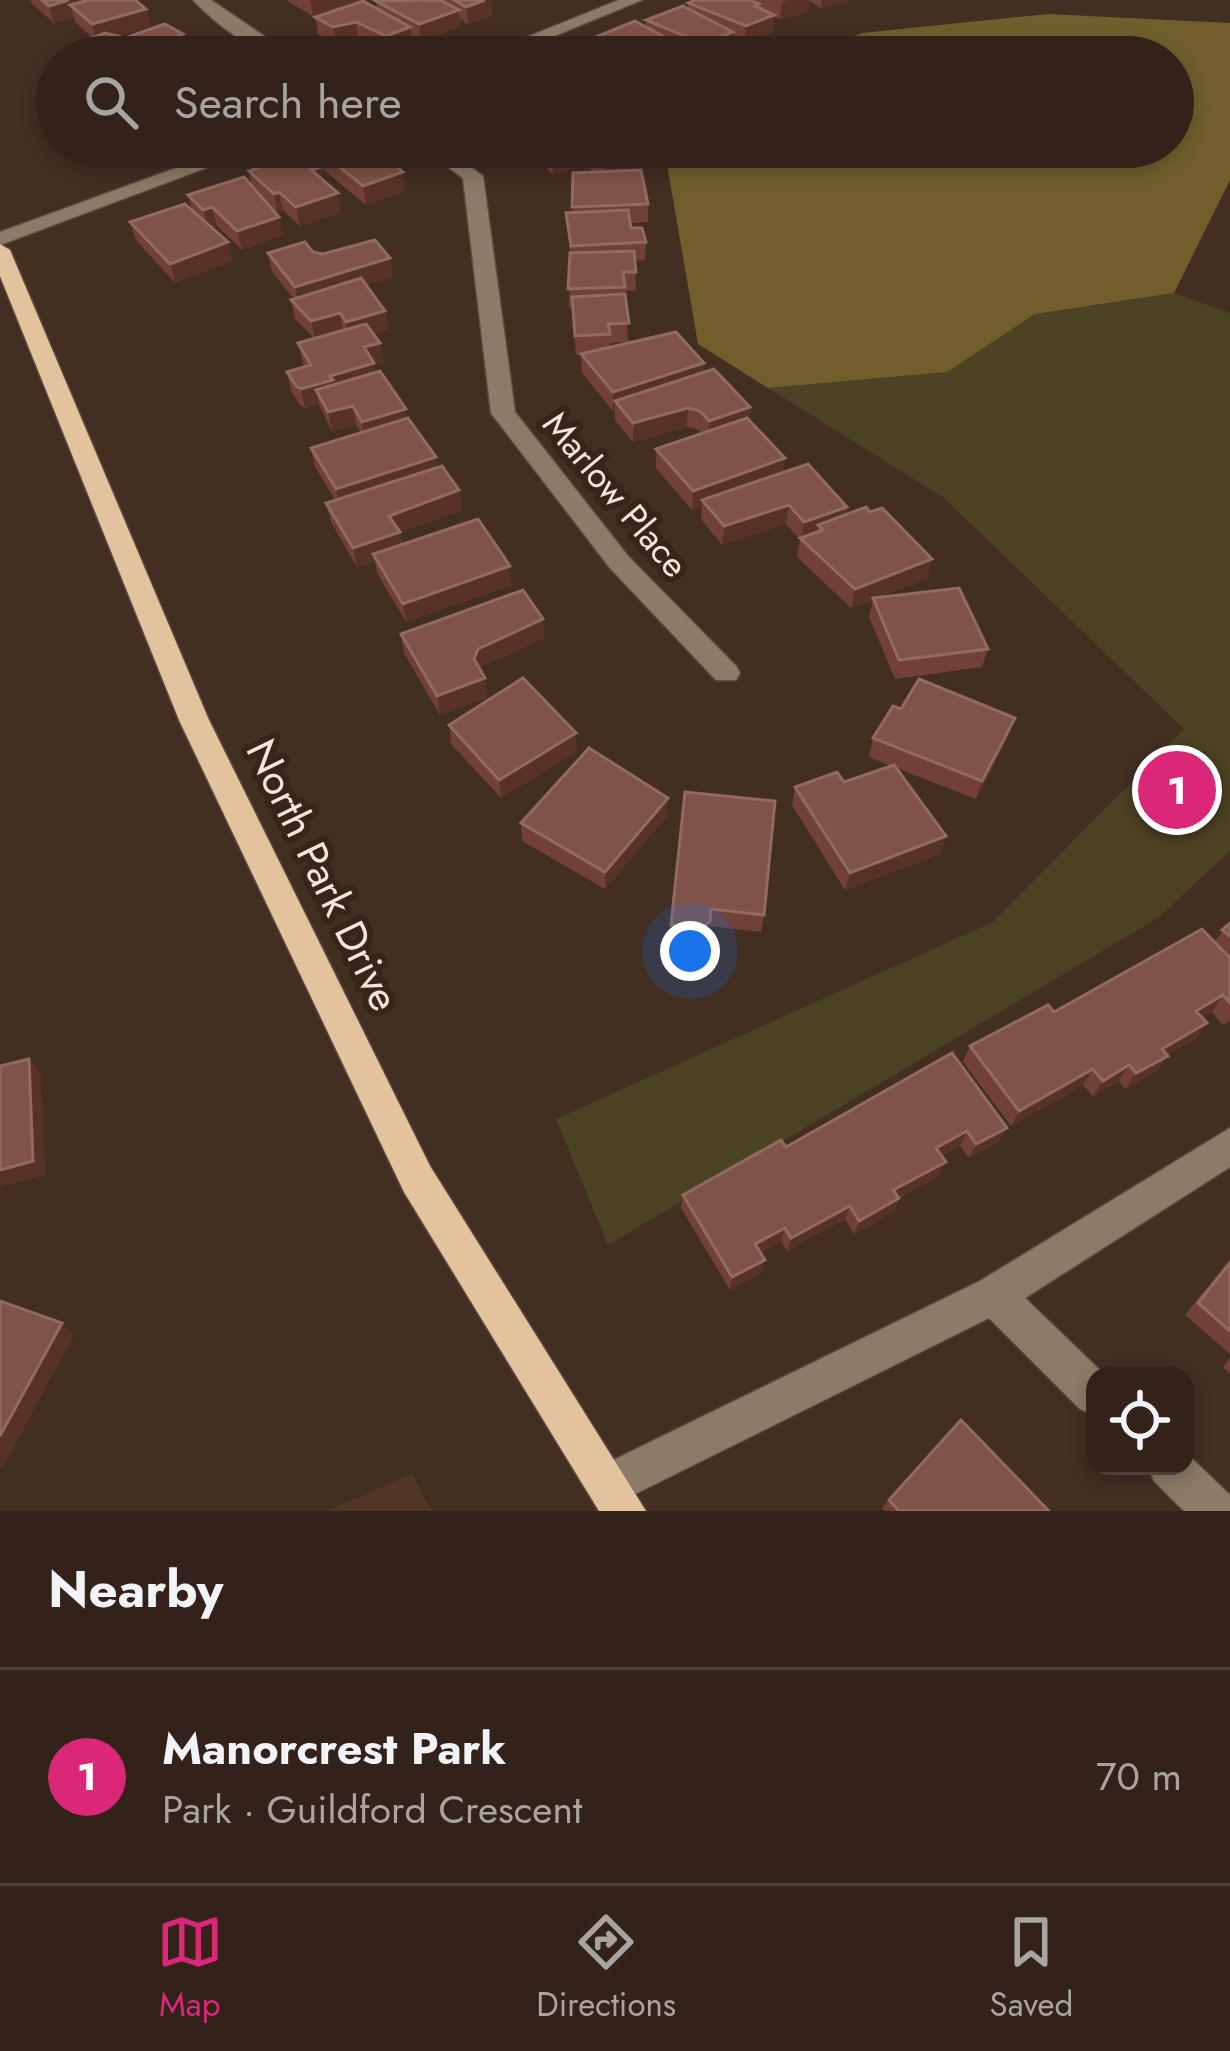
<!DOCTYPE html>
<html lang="en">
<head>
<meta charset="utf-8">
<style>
  body { margin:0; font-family:Jost,sans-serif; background:#3a2a23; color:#f1f3f6 }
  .controls { position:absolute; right:36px; bottom:36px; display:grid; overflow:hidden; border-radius:24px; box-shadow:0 6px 18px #0003 }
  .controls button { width:108px; height:108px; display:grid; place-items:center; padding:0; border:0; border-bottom:3px solid #4d3f39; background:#32221a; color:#f1f3f6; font:60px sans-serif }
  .you { position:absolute; left:690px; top:951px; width:42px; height:42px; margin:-30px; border:9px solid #fff; border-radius:50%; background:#1a73e8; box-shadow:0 0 0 18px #1a73e833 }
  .badge { display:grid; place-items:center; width:78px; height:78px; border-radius:50%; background:#db2777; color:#fff; font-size:39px; font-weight:700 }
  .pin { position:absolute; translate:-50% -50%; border:6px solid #fff; box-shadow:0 3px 12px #0006 }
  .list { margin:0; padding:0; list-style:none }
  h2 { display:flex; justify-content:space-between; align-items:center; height:156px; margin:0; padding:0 48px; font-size:51px }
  h2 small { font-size:39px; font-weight:400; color:#a8a4a2 }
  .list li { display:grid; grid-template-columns:78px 1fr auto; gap:36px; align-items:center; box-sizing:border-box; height:216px; padding:0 48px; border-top:3px solid #4d3f39 }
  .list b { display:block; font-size:45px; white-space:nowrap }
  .list p { margin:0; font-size:39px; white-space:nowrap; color:#a8a4a2 }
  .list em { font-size:39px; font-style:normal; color:#a8a4a2 }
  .icon { flex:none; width:66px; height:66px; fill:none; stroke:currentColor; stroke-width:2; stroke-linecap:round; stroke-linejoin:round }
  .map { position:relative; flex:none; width:1230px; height:1511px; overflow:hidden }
  .search { position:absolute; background:#32221a; box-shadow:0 6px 18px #0003; left:36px; right:36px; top:36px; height:132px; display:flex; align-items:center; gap:30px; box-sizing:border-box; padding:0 42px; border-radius:66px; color:#a8a4a2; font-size:45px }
  .sheet { height:372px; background:#32221a }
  nav { display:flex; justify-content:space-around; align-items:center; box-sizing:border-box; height:168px; border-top:3px solid #4d3f39; background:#32221a; font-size:33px; color:#a8a4a2 }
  nav a { display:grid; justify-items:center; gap:6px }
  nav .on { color:#db2777 }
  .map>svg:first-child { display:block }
  .built { fill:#513625 }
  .green { fill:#4c4224 }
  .forest { fill:#705f2c }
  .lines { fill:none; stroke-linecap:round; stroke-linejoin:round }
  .minor-casing { stroke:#5f4b40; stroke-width:3 }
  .major-casing { stroke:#5f4b40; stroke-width:3 }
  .minor { fill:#8b7c69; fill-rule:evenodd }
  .major { fill:#e3c39d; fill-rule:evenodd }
  .wall { fill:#714137 }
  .shaded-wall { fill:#593227 }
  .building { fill:#7f5349; stroke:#916a60; stroke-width:3 }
  .labels { text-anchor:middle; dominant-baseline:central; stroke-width:12; stroke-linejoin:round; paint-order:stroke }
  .far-street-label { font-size:36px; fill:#f3e5dd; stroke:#382418 }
  .street-label { font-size:42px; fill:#f3e5dd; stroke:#382418 }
</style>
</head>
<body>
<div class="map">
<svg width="1230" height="1511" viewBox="0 0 1230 1511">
  <rect width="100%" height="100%" fill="#432e22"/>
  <polygon class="built" points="412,1474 432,1511 327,1511"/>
  <polygon class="green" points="1174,293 1230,313 1230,851 1158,918 608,1245 556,1119 993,922 1184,729 944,498 768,388 947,372 1035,314"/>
  <polygon class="forest" points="1048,14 1230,23 1230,180 1174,293 1035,314 947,372 768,388 698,344 664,147 1173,147 1173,57 807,57 862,33"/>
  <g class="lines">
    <g class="minor-casing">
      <g id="minor">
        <path d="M193 0H211L295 57C257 57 219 27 193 0Z"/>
        <polygon points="619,0 642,0 503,57 478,57"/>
        <polygon points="234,147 262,147 0,245 0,232"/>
        <polygon points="420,147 443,147 483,176 515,412 628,556 736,666 740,673 736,680 716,680 610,568 491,413 463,178"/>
        <polygon points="1230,1128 1230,1167 1025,1298 1106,1376 1095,1376 1095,1415 1080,1409 989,1318 623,1500 608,1507 593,1500 586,1485 593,1470 980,1281"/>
        <polygon points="1185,1452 1230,1495 1230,1511 1184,1511 1154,1481 1148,1466 1185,1466"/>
      </g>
    </g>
    <g class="major-casing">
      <polygon id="major" points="0,244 10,250 209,720 430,1166 646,1511 599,1511 404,1192 179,720 0,276"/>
    </g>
    <use href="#minor" class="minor"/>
    <use href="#major" class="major"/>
  </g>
  <g class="wall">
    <polygon points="30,0 139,0 140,4 146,9 151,26 117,36 187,51 173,57 81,57 77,43 93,38 75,22 74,17 54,23 32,4"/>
    <polygon points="286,0 359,0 313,16"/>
    <polygon points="378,0 491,0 492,15 468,24 460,19 460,27 421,41 411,35 412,44 388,53 358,39 336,44 318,34 315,17 377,9 376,1"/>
    <polygon points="754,0 848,0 847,2 821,8 809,1 808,12 780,19 774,17 773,32 745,43 732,38 732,49 713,57 694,57 685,53 685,57 552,57 596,42 596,37 646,27 646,20 688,8 688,3 754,2"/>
    <polygon points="314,147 405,191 366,205 319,166 323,181 341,212 300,226 283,210 277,212 264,199 283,235 242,250 217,226 211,228 228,242 232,261 175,283 136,240 130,222 192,210 188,195 252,186 249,171 317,164"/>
    <polygon points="539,147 633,147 637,168 630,170 648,204 648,222 630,223 631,228 646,242 645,260 635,261 636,290 625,291 628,342 610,343 610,347 704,363 704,373 750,407 749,420 784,472 847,507 846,515 928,578 879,597 988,649 982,667 895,679 869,617 873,600 851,608 797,557 800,540 786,524 722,545 701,519 702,506 692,510 656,468 656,449 702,433 699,430 687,427 633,442 615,420 615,410 613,411 582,373 581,355 576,355 572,308 569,308 570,254 566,213 572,213 573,173 595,172 586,166 553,175 539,160"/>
    <polygon points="313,252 393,277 366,285 385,311 388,330 374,334 380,343 383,362 374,364 375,372 407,418 437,467 459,490 462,510 400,532 402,544 511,585 406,622 377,573 375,561 357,567 331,522 326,503 335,500 315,467 311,448 361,432 356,425 332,432 319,404 305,408 300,405 291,391 287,372 304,367 298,343 314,338 295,319 291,300 294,299 272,272 268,253"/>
    <polygon points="401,634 544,638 480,667 485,678 487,697 440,715 404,653"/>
    <polygon points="449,725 577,751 501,798 451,744"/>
    <polygon points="1009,736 976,799 896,768 946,836 940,854 845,890 792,805 795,787 844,782 891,766 869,757 873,738"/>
    <polygon points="685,792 764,915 761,932 709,926 708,938 700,946 670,942"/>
    <polygon points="667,816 605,889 522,841 521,823"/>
    <polygon points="1230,923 1230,1021 1223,1025 1212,1012 1202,1017 1196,1039 1167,1055 1157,1071 1125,1089 1119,1081 1093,1096 1083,1085 1011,1126 963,1062 970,1046 1214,942"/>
    <polygon points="952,1053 999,1142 969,1158 960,1146 941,1156 939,1176 899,1198 893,1212 854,1234 845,1219 787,1251 781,1241 760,1253 761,1273 730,1290 681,1208 683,1195 786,1147"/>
    <polygon points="1230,1259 1230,1354 1185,1315"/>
    <polygon points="1230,1358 1230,1374 1223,1367"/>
    <polygon points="889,1500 1049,1511 885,1511 882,1508"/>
  </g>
  <g class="shaded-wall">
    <polygon points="69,0 128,0 70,5 74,17 54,23 49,6"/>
    <polygon points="134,0 139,0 141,10 146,9 151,26 97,41 92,24"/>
    <polygon points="310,0 359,0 313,16"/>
    <polygon points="485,0 491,0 492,15 468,24 466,7"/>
    <polygon points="789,0 809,0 808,12 780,19 782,2"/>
    <polygon points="821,0 848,0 847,2 821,8"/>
    <polygon points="759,4 757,21 774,15 773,32 745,43 746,26 755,6"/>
    <polygon points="459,10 460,27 421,41 419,24"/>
    <polygon points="356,22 358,39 336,44 333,27"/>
    <polygon points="410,27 412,44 388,53 386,36"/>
    <polygon points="733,32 732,49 713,57 703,57 704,44"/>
    <polygon points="183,34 187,51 173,57 124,57"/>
    <polygon points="685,48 685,57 664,57"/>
    <polygon points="108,147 129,147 110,153"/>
    <polygon points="585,148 586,166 553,175 552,157"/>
    <polygon points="637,150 637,168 604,177 603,159"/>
    <polygon points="321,167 324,186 311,170"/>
    <polygon points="403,172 405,191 366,205 363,186"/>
    <polygon points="279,192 283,210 277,212 274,194"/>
    <polygon points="338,193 341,212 300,226 296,207"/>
    <polygon points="212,207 217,226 208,229 203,210"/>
    <polygon points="279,217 283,235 242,250 237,231"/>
    <polygon points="228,242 232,261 175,283 170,264"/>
    <polygon points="390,258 393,277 299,306 295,287"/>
    <polygon points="385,311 388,330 349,341 346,322"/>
    <polygon points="340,313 343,332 315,340 311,321"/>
    <polygon points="380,343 383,362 374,364 377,382 316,390 319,404 305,408 301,389 330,376 364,347"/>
    <polygon points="704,363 703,382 615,401 615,410 613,411 613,392"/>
    <polygon points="353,406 356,425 332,432 328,412"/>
    <polygon points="750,407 748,427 708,440 709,421"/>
    <polygon points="688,408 687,427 633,442 633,423"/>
    <polygon points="406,409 409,428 366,441 362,422"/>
    <polygon points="436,457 438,476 340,508 336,489"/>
    <polygon points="785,458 783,477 702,500 702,506 692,510 693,491"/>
    <polygon points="459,490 462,510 400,532 403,551 373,554 375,561 357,567 353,548 389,516"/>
    <polygon points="789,505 786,524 722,545 724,526"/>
    <polygon points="847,507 844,526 823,530 818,525 817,536 801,541 804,522"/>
    <polygon points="932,559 928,578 851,608 855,589"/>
    <polygon points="510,566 511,585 406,622 403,604"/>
    <polygon points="543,619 544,638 480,667 474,659 478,649"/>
    <polygon points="485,678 487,697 440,715 437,696"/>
    <polygon points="1015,718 1009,736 976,799 982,781"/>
    <polygon points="576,733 577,751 501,798 499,780"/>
    <polygon points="668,798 667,816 605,889 605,872"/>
    <polygon points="946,836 940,854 845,890 850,873"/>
    <polygon points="710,921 708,938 700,946 701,929"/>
    <polygon points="1223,995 1212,1012 1185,1027 1196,1011"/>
    <polygon points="1207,1023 1196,1039 1151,1064 1162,1049"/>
    <polygon points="1168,1056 1157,1071 1125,1089 1136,1073"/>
    <polygon points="29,1059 41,1074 45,1175 0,1187 0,1170"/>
    <polygon points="1129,1065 1119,1081 1093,1096 1103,1081"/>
    <polygon points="1093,1069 1083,1085 1011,1126 1019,1111"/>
    <polygon points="1007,1128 999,1142 969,1158 976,1144"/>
    <polygon points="967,1131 960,1146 929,1162 936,1148"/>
    <polygon points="946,1162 939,1176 887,1204 893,1190"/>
    <polygon points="899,1198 893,1212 854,1234 859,1221"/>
    <polygon points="850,1206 845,1219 787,1251 791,1238"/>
    <polygon points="785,1228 781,1241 752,1257 755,1244"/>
    <polygon points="765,1260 761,1273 730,1290 732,1277"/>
    <polygon points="62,1323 74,1335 3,1467 0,1465 0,1436"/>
  </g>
  <g class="building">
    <polygon points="42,0 69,0 49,6"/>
    <polygon points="89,0 135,0 146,9 92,24 70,5"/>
    <polygon points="440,0 459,10 419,24 376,1"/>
    <polygon points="454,0 485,0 466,7"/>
    <polygon points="695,0 749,0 759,4 755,6 774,15 746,26 688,3"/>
    <polygon points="363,1 410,27 386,36 356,22 333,27 315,17"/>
    <polygon points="683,6 733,32 704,44 646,20"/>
    <polygon points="635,21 685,48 664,57 646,57 596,37"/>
    <polygon points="165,24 183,34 124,57 103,57 77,43 105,33 125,38"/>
    <polygon points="593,41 621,57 552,57"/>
    <polygon points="200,52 205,57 184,57"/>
    <polygon points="228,52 235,57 210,57"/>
    <polygon points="315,147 371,147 403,172 363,186"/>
    <polygon points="543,147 633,147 637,150 603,159 585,148 552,157"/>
    <polygon points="304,153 321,167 311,170 338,193 296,207 279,192 274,194 249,171"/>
    <polygon points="641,170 648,204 572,207 573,173"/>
    <polygon points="244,177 279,217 237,231 212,207 203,210 188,195"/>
    <polygon points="185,204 228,242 170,264 130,222"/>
    <polygon points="628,210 631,228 642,228 646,242 571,246 566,213"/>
    <polygon points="375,240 390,258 295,287 268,253 305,242 313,252 323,254"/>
    <polygon points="634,251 636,272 623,272 625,287 568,289 570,253"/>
    <polygon points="361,278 385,311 346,322 340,313 311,321 291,300"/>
    <polygon points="625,294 629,323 608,324 610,334 575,336 572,297"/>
    <polygon points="366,324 380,343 364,347 374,363 330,376 333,380 301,389 296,386 287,372 311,365 298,343"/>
    <polygon points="676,332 704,363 613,392 581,354"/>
    <polygon points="714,369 750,407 709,421 700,411 688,408 633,423 615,401"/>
    <polygon points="380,371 406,409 362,422 353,406 328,412 316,390"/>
    <polygon points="408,418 436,457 336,489 311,448"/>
    <polygon points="747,418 785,458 693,491 656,449"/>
    <polygon points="808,464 847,507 804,522 789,505 724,526 702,500"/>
    <polygon points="442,466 459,490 389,516 400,532 353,548 326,503"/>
    <polygon points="866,507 870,512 882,508 932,559 855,589 800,538 823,530 818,525"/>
    <polygon points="478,519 510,566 403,604 373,554"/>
    <polygon points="959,588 988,649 899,660 873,598"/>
    <polygon points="523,590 543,619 478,649 474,659 485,678 437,696 401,634"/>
    <polygon points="523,678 576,733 499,780 449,725"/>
    <polygon points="919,679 1015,718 982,781 873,738 893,706 901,709"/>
    <polygon points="589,748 668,798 605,872 521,823"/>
    <polygon points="894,765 946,836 850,873 795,787 837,772 844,782"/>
    <polygon points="685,792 775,801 764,915 711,909 710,921 701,929 671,925"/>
    <polygon points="1230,923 1230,936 1222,930"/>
    <polygon points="1202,929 1230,958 1230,1003 1223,995 1196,1011 1207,1023 1162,1049 1168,1056 1136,1073 1129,1065 1103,1081 1093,1069 1019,1111 970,1046 1048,1005 1054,1012"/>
    <polygon points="952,1053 1007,1128 976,1144 967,1131 936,1148 946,1162 893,1190 899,1198 859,1221 850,1206 791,1238 785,1228 755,1244 765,1260 732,1277 683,1195 781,1140 786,1147"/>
    <polygon points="29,1059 33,1161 0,1170 0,1066"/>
    <polygon points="1230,1263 1230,1331 1198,1303"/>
    <polygon points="0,1301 62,1323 0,1436"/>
    <polygon points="961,1420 1049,1511 899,1511 889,1500"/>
  </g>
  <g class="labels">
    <g class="far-street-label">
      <text transform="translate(616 494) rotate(50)">Marlow Place</text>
    </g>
    <g class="street-label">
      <text transform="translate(323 875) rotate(64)">North Park Drive</text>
    </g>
  </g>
</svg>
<div class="controls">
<button><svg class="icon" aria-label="locate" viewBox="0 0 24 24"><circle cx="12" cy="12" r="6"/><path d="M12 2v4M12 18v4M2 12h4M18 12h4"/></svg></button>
</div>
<div class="you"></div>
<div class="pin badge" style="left:1177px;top:790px">1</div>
<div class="search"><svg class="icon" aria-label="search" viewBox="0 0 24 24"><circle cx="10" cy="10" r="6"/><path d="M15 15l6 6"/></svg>Search here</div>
</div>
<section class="sheet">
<h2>Nearby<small></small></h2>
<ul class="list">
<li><span class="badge">1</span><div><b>Manorcrest Park</b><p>Park · Guildford Crescent</p></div><em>70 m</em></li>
</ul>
</section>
<nav>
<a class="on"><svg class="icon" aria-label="map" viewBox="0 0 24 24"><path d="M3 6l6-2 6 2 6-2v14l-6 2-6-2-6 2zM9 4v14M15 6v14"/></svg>Map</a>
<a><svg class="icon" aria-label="directions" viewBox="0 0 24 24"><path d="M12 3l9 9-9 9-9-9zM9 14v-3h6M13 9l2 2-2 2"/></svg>Directions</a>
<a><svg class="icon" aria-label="saved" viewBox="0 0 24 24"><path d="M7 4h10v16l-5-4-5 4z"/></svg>Saved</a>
</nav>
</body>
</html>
